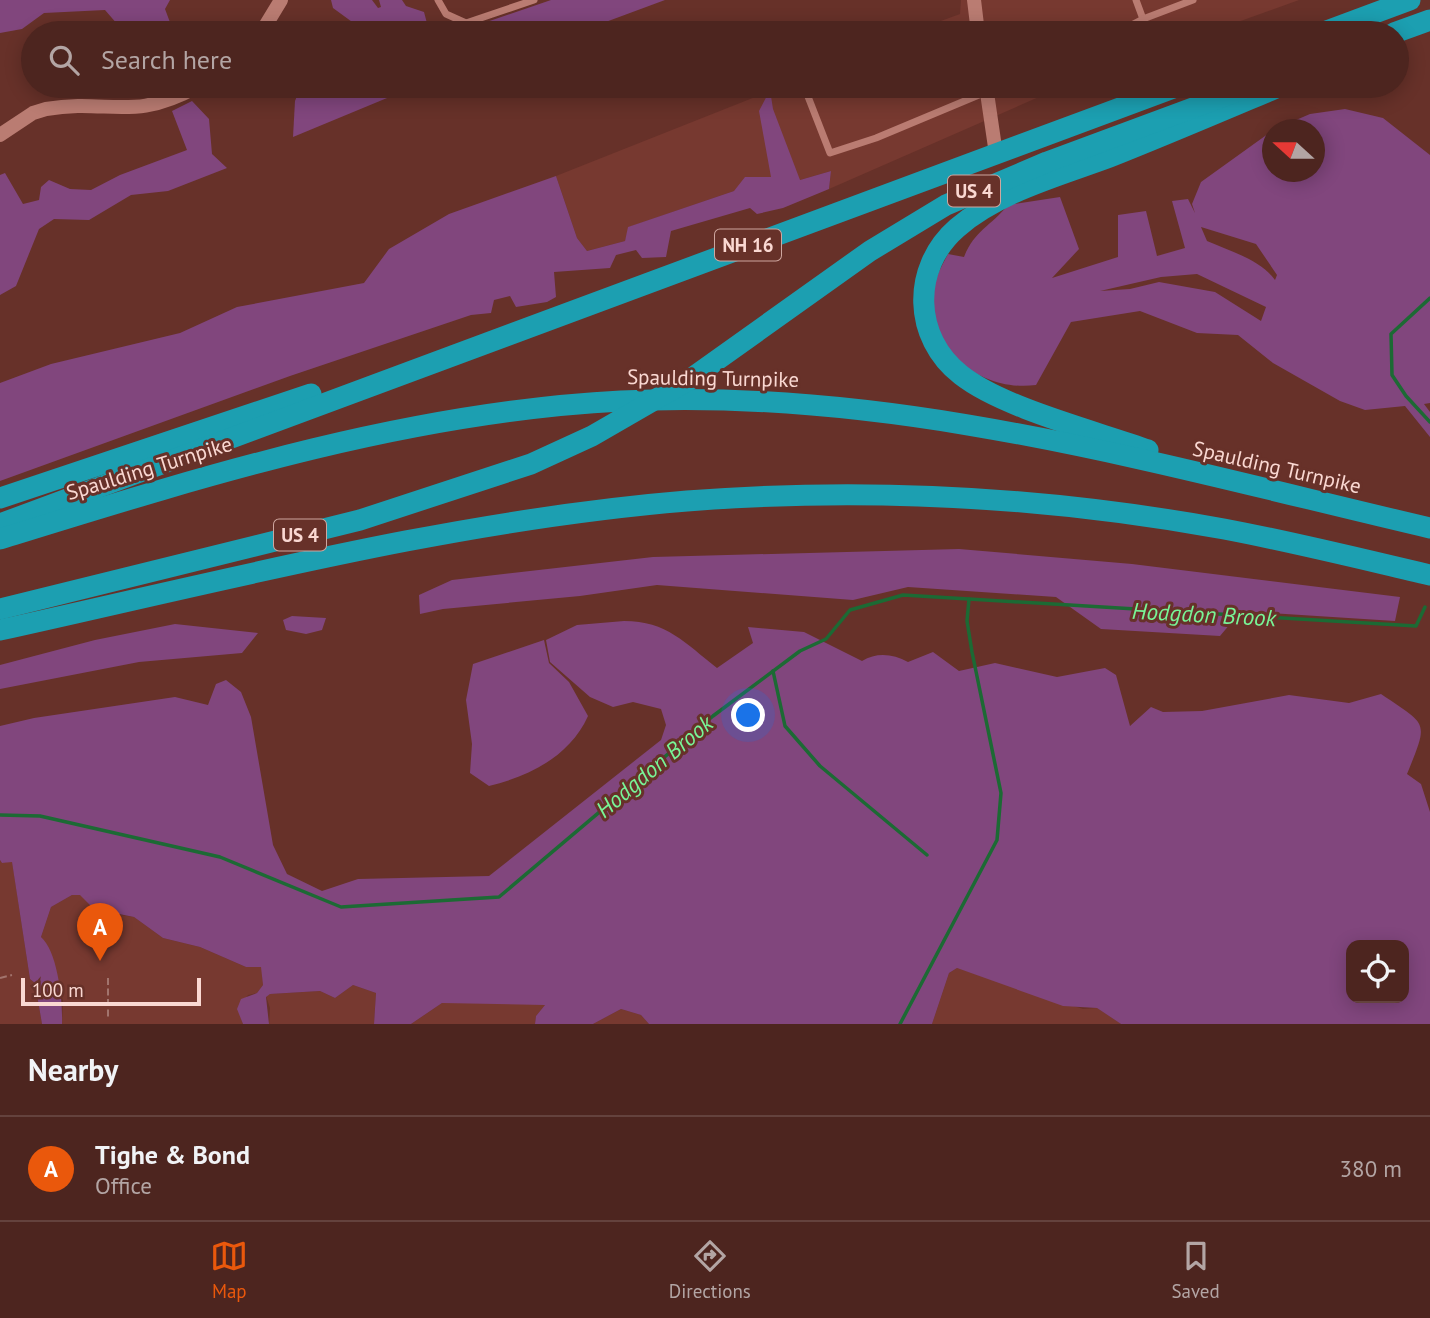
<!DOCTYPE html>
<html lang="en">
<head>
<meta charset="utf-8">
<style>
  body { margin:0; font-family:"PT Sans",sans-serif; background:#57312c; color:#f1f3f6 }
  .controls { position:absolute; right:21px; bottom:21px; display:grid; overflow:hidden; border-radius:14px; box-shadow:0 4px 18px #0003 }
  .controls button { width:63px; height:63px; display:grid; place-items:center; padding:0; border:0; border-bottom:2px solid #64423d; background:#4d251f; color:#f1f3f6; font:35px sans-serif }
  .compass { position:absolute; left:1262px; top:119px; width:63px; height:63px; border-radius:50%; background:#4d251f; box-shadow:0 4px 18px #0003; rotate:291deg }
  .scale { position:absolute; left:21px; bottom:18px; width:180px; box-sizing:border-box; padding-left:7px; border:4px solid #fad8d2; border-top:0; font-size:19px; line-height:24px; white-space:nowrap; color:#fad8d2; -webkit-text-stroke:5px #673129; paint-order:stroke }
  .you { position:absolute; left:749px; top:716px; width:24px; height:24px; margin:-18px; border:5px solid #fff; border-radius:50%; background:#1a73e8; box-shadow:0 0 0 10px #1a73e833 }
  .badge { display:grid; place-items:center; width:46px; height:46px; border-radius:50%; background:#ea580c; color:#fff; font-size:23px; font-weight:700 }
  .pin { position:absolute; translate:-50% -58px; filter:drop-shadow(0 2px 4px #0008) }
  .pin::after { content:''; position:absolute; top:37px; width:24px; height:21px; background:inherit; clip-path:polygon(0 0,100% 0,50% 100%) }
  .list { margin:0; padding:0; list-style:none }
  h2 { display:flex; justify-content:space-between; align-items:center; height:91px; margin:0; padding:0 28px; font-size:30px }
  h2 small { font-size:23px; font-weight:400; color:#b3a5a4 }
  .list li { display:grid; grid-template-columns:46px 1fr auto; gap:21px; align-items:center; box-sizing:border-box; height:105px; padding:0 28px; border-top:2px solid #64423d }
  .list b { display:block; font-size:26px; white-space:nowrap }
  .list p { margin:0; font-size:23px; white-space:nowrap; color:#b3a5a4 }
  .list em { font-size:23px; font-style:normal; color:#b3a5a4 }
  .icon { flex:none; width:38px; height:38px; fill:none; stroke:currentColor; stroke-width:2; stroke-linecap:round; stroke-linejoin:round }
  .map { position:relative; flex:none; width:1430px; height:1024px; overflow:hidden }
  .search { position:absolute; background:#4d251f; box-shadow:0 4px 18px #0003; left:21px; right:21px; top:21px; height:77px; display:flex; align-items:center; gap:18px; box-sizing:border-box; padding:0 24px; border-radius:38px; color:#b3a5a4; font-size:26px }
  .sheet { height:196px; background:#4d251f }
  nav { display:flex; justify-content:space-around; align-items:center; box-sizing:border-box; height:98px; border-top:2px solid #64423d; background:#4d251f; font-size:19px; color:#b3a5a4 }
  nav a { display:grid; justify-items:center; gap:4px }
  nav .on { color:#ea580c }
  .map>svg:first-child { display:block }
  .built { fill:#773930 }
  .green { fill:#81467d; fill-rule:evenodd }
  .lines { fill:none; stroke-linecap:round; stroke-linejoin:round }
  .stream { stroke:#1c6a34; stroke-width:3.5 }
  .path { stroke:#a2746d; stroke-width:2; stroke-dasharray:7 3.5; stroke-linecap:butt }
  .lane { stroke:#ba7c72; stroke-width:7 }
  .street { stroke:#ba7c72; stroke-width:14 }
  .highway { stroke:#1c9fb1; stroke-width:21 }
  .labels { text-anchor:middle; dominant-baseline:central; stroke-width:6; stroke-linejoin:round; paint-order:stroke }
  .shield { fill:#673129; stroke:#cea69f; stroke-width:2 }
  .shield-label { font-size:19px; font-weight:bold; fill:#fad8d2 }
  .street-label { font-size:21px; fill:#fad8d2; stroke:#673129 }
  .water-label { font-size:23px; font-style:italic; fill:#78f496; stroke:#673129 }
</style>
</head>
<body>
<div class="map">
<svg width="1430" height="1024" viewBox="0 0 1430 1024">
  <rect width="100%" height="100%" fill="#673129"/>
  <g class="built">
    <polygon points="961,0 1299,0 1207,33 908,33 960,14"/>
    <polygon points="783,86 1064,86 829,189 831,171 800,180 734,191 629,227 625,241 587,251 577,238 556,176"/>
    <polygon points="0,860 2,863 12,861 30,979 35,983 42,1024 0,1024"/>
    <polygon points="72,895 81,895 100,912 134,917 163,938 200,947 246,967 262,967 263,985 257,993 248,995 238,1009 243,1024 62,1024 63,1000 57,984 57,974 41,937 51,907"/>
    <polygon points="957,968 1083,1009 1097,1008 1121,1024 932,1024 949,973"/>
    <polygon points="353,985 376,993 374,1024 269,1024 270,1008 266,996 270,994 320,991 335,998"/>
    <polygon points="442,1003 503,1003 546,1004 536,1016 535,1024 411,1024"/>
    <polygon points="621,1009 641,1015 649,1024 593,1024"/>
  </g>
  <g class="green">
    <polygon points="0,0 170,0 165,9 174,33 158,33 156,26 118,25 105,10 44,13 22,29 0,33"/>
    <polygon points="331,0 372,0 378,8 381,7 379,0 402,0 406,6 424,12 428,27 437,24 447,32 466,29 551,0 665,0 576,33 356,33 359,27 333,8"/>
    <polygon points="301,86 416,86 293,137 295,101"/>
    <polygon points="770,90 773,109 800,180 831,171 829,189 783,208 757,214 750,208 671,231 666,257 642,258 636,250 616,255 610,268 554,272 556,297 547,302 516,307 510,296 494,300 491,313 471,315 290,376 0,481 0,383 51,364 180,333 237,307 364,283 389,249 449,214 556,176 577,238 587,251 625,241 628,227 734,191 745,177 771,177 759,111"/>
    <polygon points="192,101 209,119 212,154 227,168 168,191 131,195 89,220 54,219 39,229 16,286 0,295 0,175 5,173 23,204 39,200 41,187 49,180 70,189 91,190 120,175 187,150 172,111"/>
    <path d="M1345 109 1383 118 1430 155V403L1424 404 1430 412V437L1405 406 1365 410 1340 401 1273 363 1238 335 1197 333 1140 311 1071 322 1036 385C977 393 915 341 936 279 939 270 944 262 948 254L964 257C974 231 991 226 1008 205L1060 197 1079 249 1052 278 1118 257V215L1146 211 1157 256 1185 248 1172 201 1188 199 1195 213 1192 204 1201 182 1272 131V172H1314V130L1275 129 1310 114ZM1201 227 1256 244 1277 275 1275 280C1261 260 1230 251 1207 241ZM1197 274 1266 307 1261 321 1215 292 1159 282 1130 289 1100 291 1161 277Z"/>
    <polygon points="959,549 1132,564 1400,597 1395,621 1241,611 1220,636 1101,629 1056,597 908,587 853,600 657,585 580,596 443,609 420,614 419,595 452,580 653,557"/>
    <polygon points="292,616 326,618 322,630 306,634 286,630 283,620"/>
    <path d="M624 621C667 621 685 643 717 668L753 643 748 627 804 632 862 661C877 652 893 654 908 662L933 652 959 671 995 663 1057 677 1105 668 1116 675 1130 726 1151 707 1163 712 1202 711 1289 695 1349 703 1381 694C1428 726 1429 720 1407 774L1421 784 1430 812V1024H1121L1097 1008 1063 1006 957 968 949 973 932 1024H649L641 1015 621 1009 593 1024H535L536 1016 545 1005 442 1003 411 1024H374L376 993 353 985 335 998 320 991 270 994 266 997 269 1024H243L237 1009 241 999 257 993 263 985 261 967H246L200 947 163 938 134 917 94 909 80 895H72L51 907 41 937C58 952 63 1002 62 1024H42L35 983 30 979 12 862 2 863 0 860V726L34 718 175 697 208 705 216 684 226 680 241 692 251 717 273 845 287 874 322 891 358 879 489 876 661 740 666 725 661 709 633 702 613 707 590 697 550 662 546 640 577 625ZM1351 945H1404V998H1351Z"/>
    <polygon points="175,624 258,633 242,653 139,662 0,689 0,665 95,640"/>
    <path d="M544 640 549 663 569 682 588 716C570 756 530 776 489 786L470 773 472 744 466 700 473 664Z"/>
  </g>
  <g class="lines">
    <g class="stream">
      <polyline points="1430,298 1391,334 1392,375 1406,396 1430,422"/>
      <polyline points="773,671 785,726 820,766 927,855"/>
      <polyline points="0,815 40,816 220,857 341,907 499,897 713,716 800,651 826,639 850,610 903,595 1416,626 1425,607"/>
      <polyline points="900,1024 997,840 1001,793 972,652 967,621 969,599"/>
    </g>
    <g class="path">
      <polyline points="0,978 12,975"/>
      <polyline points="108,978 108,1018"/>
    </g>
    <g class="lane">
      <polyline points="438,0 446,14 466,23 534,0"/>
      <polyline points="1136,0 1143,19"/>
      <polyline points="1116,33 1143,19 1193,0"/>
      <polyline points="829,86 807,94 830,153 876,138 986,92"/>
    </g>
    <g class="street">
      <polyline points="974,0 978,33"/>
      <polyline points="261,33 281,0"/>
      <polyline points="986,86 996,154"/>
      <path d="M0 135 33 113 46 109C110 98 131 123 198 86"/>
    </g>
    <g class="highway">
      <polyline points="1321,33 1410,0"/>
      <polyline points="1394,33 1430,20"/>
      <path d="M1148 450C1095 431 1003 408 961 375 913 338 911 268 957 228 998 192 1059 176 1110 157 1168 134 1224 110 1281 86"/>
      <polyline points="0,498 311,394"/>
      <polyline points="0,524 1179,86"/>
      <path d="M0 539C204 476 407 412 621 401 898 387 1164 466 1430 528"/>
      <polyline points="0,609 360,520 531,464 592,436 689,380 870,251 946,205 1047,162 1252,86"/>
      <path d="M0 630C227 580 455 520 687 501 865 487 1048 497 1224 529 1293 542 1361 559 1430 575"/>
    </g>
  </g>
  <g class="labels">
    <g class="shield">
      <rect x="948" y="175.5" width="52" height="31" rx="5"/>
      <rect x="715" y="229.5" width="66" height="31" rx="5"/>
      <rect x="274" y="519.5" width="52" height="31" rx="5"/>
    </g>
    <g class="shield-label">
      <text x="974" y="191">US 4</text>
      <text x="748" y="245">NH 16</text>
      <text x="300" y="535">US 4</text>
    </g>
    <g class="street-label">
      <text transform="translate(713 378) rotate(1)">Spaulding Turnpike</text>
      <text transform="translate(1277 467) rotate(13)">Spaulding Turnpike</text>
      <text transform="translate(149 468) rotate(-17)">Spaulding Turnpike</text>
    </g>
    <g class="water-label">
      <text transform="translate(1204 614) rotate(3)">Hodgdon Brook</text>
      <text transform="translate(654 766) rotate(-40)">Hodgdon Brook</text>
    </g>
  </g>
</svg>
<div class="controls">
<button><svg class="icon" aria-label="locate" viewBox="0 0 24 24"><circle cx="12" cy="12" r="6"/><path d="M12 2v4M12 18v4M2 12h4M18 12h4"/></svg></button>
</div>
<svg class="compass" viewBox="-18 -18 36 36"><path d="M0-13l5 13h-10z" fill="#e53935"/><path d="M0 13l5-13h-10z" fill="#b3a5a4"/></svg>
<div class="scale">100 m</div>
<div class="you"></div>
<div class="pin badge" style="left:100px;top:961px">A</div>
<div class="search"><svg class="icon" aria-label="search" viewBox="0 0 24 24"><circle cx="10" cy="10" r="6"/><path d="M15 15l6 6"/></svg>Search here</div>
</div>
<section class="sheet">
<h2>Nearby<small></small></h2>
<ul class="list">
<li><span class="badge">A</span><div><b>Tighe &amp; Bond</b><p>Office</p></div><em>380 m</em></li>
</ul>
</section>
<nav>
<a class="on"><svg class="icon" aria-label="map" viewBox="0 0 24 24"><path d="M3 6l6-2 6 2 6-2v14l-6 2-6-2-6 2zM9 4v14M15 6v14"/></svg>Map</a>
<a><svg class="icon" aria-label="directions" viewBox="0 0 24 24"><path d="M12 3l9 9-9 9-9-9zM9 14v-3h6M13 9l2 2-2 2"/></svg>Directions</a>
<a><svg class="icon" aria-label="saved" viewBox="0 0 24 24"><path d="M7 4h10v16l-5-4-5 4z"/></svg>Saved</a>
</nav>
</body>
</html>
